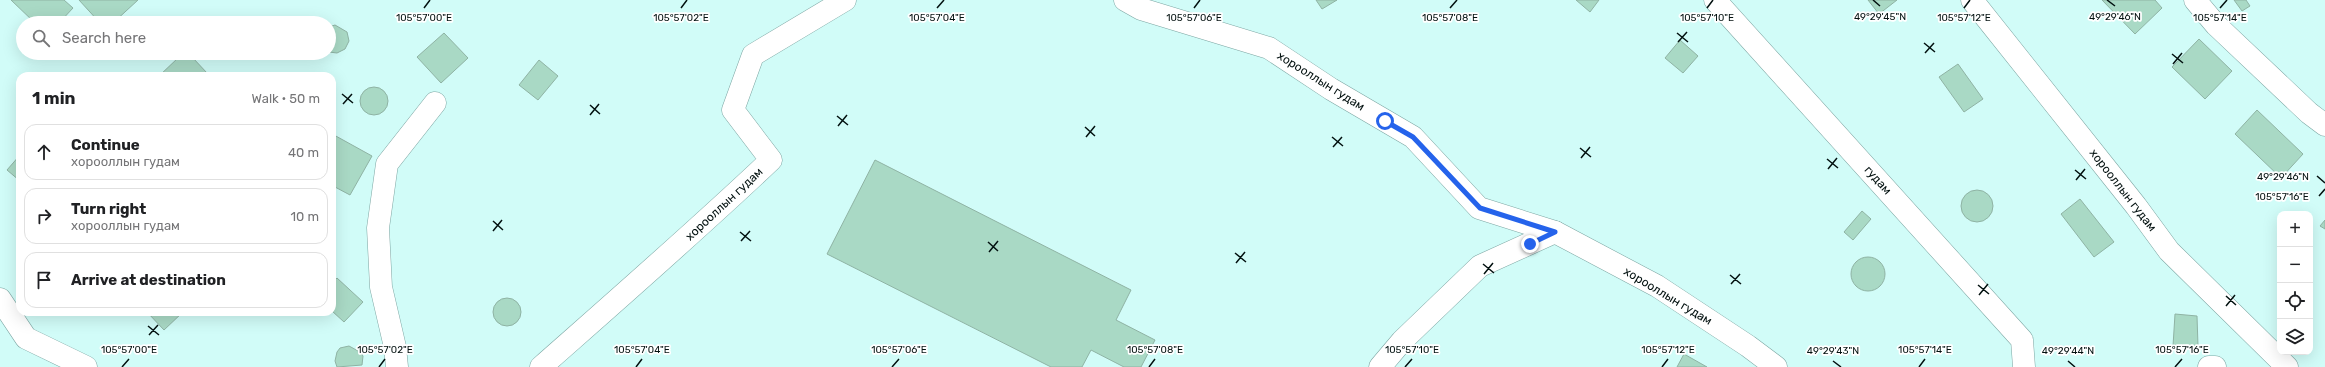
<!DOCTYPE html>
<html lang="en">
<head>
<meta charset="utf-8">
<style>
  body { margin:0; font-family:Rubik,sans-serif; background:#f6f6f6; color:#202124 }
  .controls { position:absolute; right:12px; bottom:12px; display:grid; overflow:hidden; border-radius:8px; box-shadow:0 4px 16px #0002 }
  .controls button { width:36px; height:36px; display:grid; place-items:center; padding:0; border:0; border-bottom:1px solid #e0e0e0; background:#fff; color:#202124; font:20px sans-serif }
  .stop { position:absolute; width:12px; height:12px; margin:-9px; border:3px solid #2563eb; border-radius:50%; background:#fff }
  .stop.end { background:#2563eb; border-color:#fff; box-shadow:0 1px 4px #0008 }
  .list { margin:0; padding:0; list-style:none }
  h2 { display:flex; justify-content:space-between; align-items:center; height:52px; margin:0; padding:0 16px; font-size:17px }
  h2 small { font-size:13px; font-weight:400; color:#757577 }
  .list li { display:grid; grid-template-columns:26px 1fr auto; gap:12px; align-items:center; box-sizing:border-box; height:56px; margin:0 8px 8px; padding:0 8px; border:1px solid #e0e0e0; border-radius:12px }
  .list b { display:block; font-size:15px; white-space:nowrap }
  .list p { margin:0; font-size:13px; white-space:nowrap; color:#757577 }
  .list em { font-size:13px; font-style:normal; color:#757577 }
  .icon { flex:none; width:22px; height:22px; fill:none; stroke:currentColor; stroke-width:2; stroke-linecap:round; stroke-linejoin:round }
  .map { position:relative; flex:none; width:2325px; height:367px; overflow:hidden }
  .search { position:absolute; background:#fff; box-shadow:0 4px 16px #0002; left:16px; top:16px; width:320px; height:44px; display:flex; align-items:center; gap:10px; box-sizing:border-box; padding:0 14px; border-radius:22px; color:#757577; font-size:15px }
  .panel { position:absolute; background:#fff; box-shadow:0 4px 16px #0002; left:16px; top:72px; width:320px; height:244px; border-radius:12px }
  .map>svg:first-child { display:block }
  .building { fill:#a9d9c5; stroke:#8fb3a4 }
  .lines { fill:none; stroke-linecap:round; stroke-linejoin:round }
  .street-casing { stroke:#7ca5a2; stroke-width:23 }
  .street { stroke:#fff; stroke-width:22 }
  .route { stroke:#2563eb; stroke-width:5 }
  .ticks { fill:none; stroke:#031110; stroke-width:1.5 }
  .labels { text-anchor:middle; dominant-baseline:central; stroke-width:3.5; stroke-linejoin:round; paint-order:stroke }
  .street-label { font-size:12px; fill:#031110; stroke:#fff }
  .ticks-label { font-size:10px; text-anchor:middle; fill:#031110; stroke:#fff; stroke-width:3.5; stroke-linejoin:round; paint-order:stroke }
</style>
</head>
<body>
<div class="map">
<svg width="2325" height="367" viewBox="0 0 2325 367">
  <rect width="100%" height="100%" fill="#d1fcf8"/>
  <g class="building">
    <polygon points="11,0 64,0 73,8 59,23 35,23"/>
    <polygon points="79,0 138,0 113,23 100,23"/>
    <polygon points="1316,0 1337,0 1322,9"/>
    <polygon points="1576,0 1599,0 1590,12"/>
    <polygon points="1868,0 1897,0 1879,14"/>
    <polygon points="2102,0 2155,0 2162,8 2135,34"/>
    <polygon points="2234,0 2246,0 2250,6 2242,11"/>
    <polygon points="335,25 347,32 349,41 345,49 337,53 329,52 329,27"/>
    <polygon points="444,33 468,58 441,83 417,57"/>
    <polygon points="2199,39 2232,71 2205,99 2172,67"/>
    <polygon points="1680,40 1698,56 1683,73 1665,58"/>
    <polygon points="176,53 198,53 193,58 207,73 203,76 159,76 179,57"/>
    <polygon points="539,60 558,76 538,100 519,85"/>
    <polygon points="1958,64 1983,99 1964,112 1939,77"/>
    <circle cx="374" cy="101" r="14"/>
    <polygon points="2257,110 2303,154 2281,178 2235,134"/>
    <polygon points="334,135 372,156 350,195 335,187 332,190 332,139"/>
    <polygon points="20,155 20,181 7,170"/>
    <polygon points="875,160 1131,290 1116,320 1155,340 1141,367 1124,367 1091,350 1082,367 1051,367 827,254"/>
    <circle cx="1977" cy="206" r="16"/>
    <polygon points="2080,199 2114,242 2094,257 2061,214"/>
    <polygon points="1862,211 1871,219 1853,240 1844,232"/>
    <polygon points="2325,220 2325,229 2320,226"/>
    <circle cx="1868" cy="274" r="17"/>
    <polygon points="337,278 363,302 344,322 332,311 332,283"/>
    <circle cx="507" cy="312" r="14"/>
    <polygon points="147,312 183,312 164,330"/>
    <polygon points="2175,314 2197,316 2198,346 2173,346"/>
    <polygon points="349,346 360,352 363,356 362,365 337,367 335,361 337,352 340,348"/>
    <polygon points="1684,354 1707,367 1677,367"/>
  </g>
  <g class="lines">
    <g class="street-casing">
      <g id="street">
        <polyline points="1125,0 1141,9 1269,48 1331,89 1413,137 1479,208 1555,232 1657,286 1748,346 1776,367"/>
        <polyline points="1715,0 2022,340 2024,367"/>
        <polyline points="1972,0 2136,206 2169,251 2287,367"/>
        <polyline points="2195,0 2216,25 2309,113 2325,125"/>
        <polyline points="0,299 26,338 86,367"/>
        <polyline points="397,367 395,347 381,287 378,228 387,164 435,103"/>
        <path d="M541 367C618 299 696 231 771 160L733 110 753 55 845 0"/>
        <polyline points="1380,367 1402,341 1480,266 1555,232"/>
        <polyline points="2209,367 2215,367"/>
      </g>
    </g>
    <use href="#street" class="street"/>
  </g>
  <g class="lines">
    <polyline class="route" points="1385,121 1413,137 1480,208 1555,232 1530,244"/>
  </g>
  <path class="ticks" d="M1873 0 1880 6M2107 0 2115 6M424 8 430 0M681 8 687 0M937 8 944 0M1194 8 1200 0M1450 8 1457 0M1707 8 1713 0M1964 8 1970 0M2220 8 2227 0M1677 33 1688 42M1678 42 1687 32M1924 43 1935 52M1925 53 1934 43M2172 54 2183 63M2173 64 2182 53M342 94 353 103M343 104 352 94M590 105 600 114M590 115 599 104M837 116 848 125M838 126 847 115M1085 127 1095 136M1086 137 1095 126M1332 137 1343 146M1333 147 1342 137M1580 148 1591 157M1581 158 1590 147M1827 159 1838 168M1828 169 1837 158M2075 170 2086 179M2317 176 2325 183M2076 180 2085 169M2319 196 2325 189M493 221 503 230M493 231 502 220M740 232 751 241M741 241 750 231M988 242 998 251M989 252 998 241M1235 253 1246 262M1236 263 1245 252M1483 264 1494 273M1484 274 1493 263M1730 275 1741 284M1731 284 1740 274M1978 285 1989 294M1979 295 1988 284M2226 296 2236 305M2226 306 2235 295M148 326 159 335M149 335 158 325M1833 361 1841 367M2068 361 2075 367M122 367 129 359M379 367 385 359M636 367 642 359M892 367 899 359M1149 367 1155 359M1405 367 1412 359M1662 367 1668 359M1919 367 1925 359M2175 367 2182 359"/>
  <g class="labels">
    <g class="street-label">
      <text transform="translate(1321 81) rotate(32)">хорооллын гудам</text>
      <text transform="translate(1878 180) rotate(48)">гудам</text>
      <text transform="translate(2123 190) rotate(52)">хорооллын гудам</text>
      <text transform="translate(724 204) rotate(-43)">хорооллын гудам</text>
      <text transform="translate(1668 296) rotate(31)">хорооллын гудам</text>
    </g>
  </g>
  <g class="ticks-label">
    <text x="1880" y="20">49°29'45"N</text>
    <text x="2115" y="20">49°29'46"N</text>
    <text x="424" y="21">105°57'00"E</text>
    <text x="681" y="21">105°57'02"E</text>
    <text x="937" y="21">105°57'04"E</text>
    <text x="1194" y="21">105°57'06"E</text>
    <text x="1450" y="21">105°57'08"E</text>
    <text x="1707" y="21">105°57'10"E</text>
    <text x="1964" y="21">105°57'12"E</text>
    <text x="2220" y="21">105°57'14"E</text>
    <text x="2283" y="180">49°29'46"N</text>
    <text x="2282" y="200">105°57'16"E</text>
    <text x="129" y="353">105°57'00"E</text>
    <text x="385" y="353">105°57'02"E</text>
    <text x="642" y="353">105°57'04"E</text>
    <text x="899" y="353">105°57'06"E</text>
    <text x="1155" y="353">105°57'08"E</text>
    <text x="1412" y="353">105°57'10"E</text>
    <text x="1668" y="353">105°57'12"E</text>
    <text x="1925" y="353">105°57'14"E</text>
    <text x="2182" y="353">105°57'16"E</text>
    <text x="1833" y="354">49°29'43"N</text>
    <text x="2068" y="354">49°29'44"N</text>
  </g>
</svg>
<div class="controls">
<button>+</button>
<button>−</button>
<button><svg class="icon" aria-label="locate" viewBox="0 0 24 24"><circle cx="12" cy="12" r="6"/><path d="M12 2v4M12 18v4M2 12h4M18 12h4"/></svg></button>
<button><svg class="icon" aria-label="layers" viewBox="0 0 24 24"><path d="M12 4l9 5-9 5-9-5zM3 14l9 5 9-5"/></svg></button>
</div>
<div class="stop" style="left:1385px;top:121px"></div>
<div class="stop end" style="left:1530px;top:244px"></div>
<div class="search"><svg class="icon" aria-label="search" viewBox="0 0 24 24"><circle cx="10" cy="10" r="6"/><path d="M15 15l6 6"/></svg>Search here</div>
<section class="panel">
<h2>1 min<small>Walk · 50 m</small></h2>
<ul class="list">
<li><svg class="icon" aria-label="ahead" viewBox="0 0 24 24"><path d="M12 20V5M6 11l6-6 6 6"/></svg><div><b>Continue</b><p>хорооллын гудам</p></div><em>40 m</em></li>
<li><svg class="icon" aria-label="right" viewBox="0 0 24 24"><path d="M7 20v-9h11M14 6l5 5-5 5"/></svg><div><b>Turn right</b><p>хорооллын гудам</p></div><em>10 m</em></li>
<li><svg class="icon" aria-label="arrive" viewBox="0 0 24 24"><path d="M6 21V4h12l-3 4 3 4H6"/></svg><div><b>Arrive at destination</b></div></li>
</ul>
</section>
</div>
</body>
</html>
